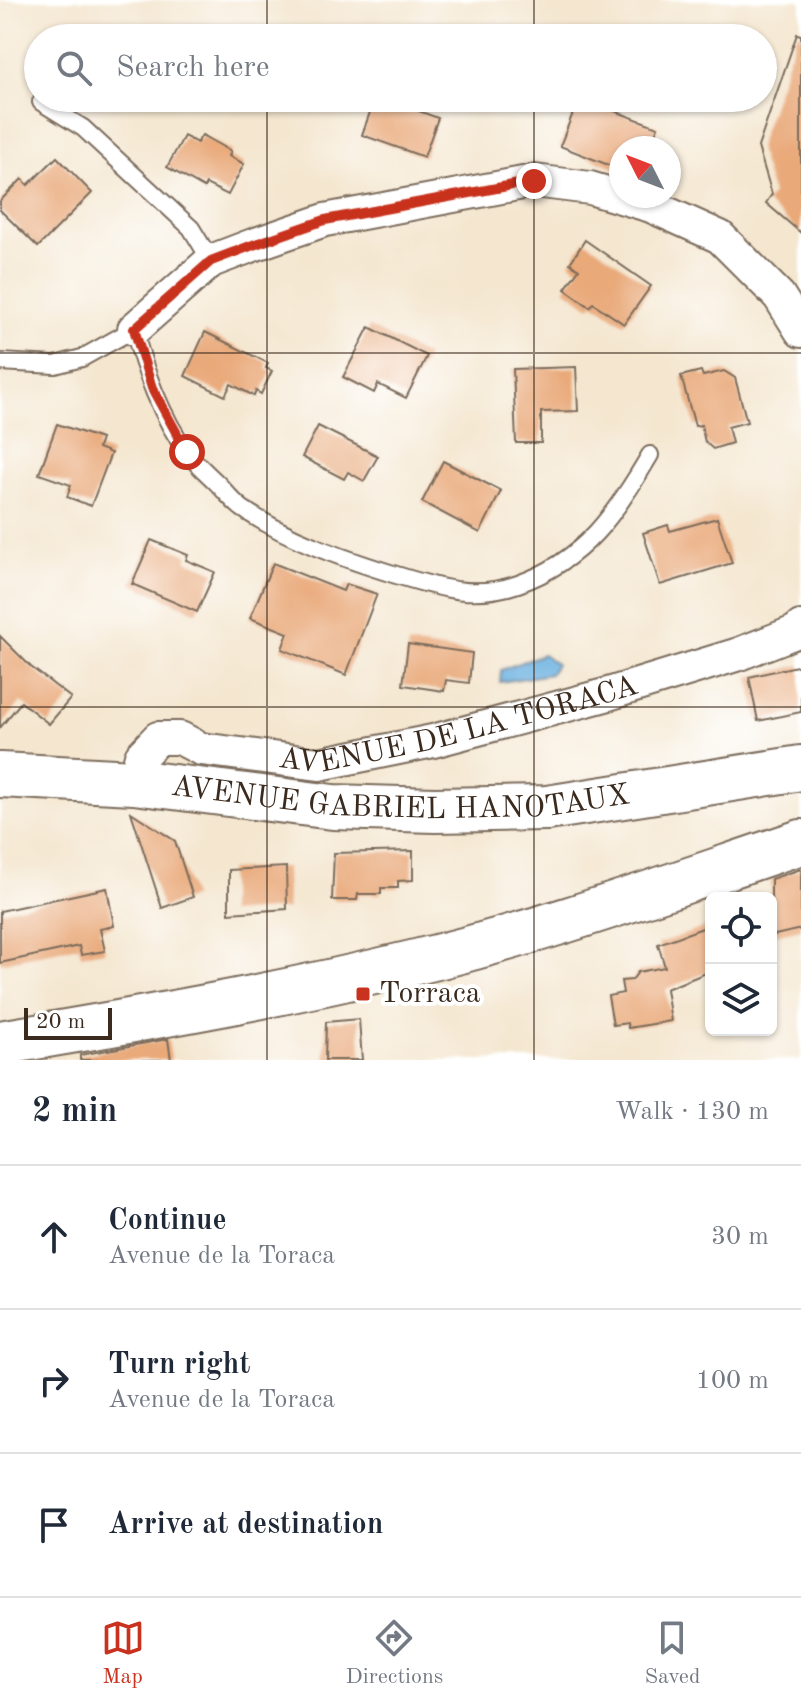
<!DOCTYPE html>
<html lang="en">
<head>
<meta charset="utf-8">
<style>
  body { margin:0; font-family:"Old Standard TT",serif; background:#f6f6f7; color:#1f2937 }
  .controls { position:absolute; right:24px; bottom:24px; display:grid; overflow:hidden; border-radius:12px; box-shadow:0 2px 6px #0004 }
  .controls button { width:72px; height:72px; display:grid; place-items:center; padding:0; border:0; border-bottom:2px solid #e0e1e3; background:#fff; color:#1f2937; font:40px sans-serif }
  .compass { position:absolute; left:609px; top:136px; width:72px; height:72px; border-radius:50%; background:#fff; box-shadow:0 2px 6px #0004; rotate:312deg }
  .scale { position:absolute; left:24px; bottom:20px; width:88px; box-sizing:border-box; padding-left:8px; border:4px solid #3b2a1e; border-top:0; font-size:22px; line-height:28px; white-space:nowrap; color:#3b2a1e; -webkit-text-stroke:6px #fff; paint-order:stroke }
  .stop { position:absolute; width:24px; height:24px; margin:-18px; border:6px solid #c8321e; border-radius:50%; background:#fff }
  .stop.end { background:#c8321e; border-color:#fff; box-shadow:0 2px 8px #0008 }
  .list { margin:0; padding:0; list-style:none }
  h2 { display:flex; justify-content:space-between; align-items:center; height:104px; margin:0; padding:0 32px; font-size:34px }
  h2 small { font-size:26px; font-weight:400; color:#747a83 }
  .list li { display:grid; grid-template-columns:52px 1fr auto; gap:24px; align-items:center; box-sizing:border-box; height:144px; padding:0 32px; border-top:2px solid #e0e1e3 }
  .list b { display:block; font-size:30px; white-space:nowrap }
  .list p { margin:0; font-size:26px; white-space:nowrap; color:#747a83 }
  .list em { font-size:26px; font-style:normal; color:#747a83 }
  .icon { flex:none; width:44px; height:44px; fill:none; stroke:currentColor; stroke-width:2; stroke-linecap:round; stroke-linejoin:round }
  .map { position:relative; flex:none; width:801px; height:1060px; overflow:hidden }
  .search { position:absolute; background:#fff; box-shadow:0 2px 6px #0004; left:24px; right:24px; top:24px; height:88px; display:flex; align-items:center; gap:20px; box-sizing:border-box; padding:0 28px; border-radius:44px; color:#747a83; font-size:30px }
  .sheet { height:536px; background:#fff }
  nav { display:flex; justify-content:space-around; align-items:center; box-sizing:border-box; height:112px; border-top:2px solid #e0e1e3; background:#fff; font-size:22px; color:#747a83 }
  nav a { display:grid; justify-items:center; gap:4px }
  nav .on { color:#c8321e }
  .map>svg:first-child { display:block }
  .water { fill:#68afdf; stroke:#526c7e; stroke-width:2 }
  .building { fill:#e9a979 }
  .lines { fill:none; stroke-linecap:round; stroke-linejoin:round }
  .lane-casing { stroke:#7c6c5c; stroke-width:20 }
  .street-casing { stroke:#7c6c5c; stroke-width:36 }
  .secondary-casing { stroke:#7c6c5c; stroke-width:48 }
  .primary-casing { stroke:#7c6c5c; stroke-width:48 }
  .lane { stroke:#fff; stroke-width:16 }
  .street { stroke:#fff; stroke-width:32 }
  .secondary { stroke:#fff; stroke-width:44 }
  .primary { stroke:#fff; stroke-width:44 }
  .route { stroke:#c8321e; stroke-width:10 }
  .grid { fill:none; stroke:#3b2a1e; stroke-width:2; stroke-opacity:0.55 }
  .poi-dot { fill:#c8321e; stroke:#fff; stroke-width:3 }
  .labels { text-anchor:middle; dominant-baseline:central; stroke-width:8; stroke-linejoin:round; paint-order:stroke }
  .street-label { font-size:30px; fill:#3b2a1e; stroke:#fff }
  .poi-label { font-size:30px; fill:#3b2a1e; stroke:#fff; text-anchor:start }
</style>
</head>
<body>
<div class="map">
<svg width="801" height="1060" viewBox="0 0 801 1060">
  <rect width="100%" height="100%" fill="#fff"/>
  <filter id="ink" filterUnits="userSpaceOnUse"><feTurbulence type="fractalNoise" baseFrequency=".0125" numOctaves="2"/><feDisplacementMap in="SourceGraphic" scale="16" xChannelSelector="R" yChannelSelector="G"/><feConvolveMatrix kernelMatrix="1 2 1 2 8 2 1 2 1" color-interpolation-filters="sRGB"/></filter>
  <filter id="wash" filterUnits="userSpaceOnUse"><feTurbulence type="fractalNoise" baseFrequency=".006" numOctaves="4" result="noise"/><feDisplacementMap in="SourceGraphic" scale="32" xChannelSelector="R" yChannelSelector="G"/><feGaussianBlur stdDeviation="1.8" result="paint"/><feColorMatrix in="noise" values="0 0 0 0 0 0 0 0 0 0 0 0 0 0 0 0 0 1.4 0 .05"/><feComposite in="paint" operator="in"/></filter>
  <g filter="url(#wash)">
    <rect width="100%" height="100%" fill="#f4e6cf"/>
    <polygon class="water" points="543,654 556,664 550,674 500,682 501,670"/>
    <g id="blocks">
      <g class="building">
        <polygon points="797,34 801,35 801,233 766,203 772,194 758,147"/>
        <polygon points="375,98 384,98 438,118 424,157 362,135"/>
        <polygon points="579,98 658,127 650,148 621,148 621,170 560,146"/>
        <polygon points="202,135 231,151 229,156 244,164 228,195 206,184 204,188 167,167 184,136 197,143"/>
        <polygon points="57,157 92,193 38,247 0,210 0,201 22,179 28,185"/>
        <polygon points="585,240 651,286 624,324 593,303 590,307 565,289 579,269 570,263"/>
        <polygon points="369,327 427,356 406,398 378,384 374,393 343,377"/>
        <polygon points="205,332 268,363 266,368 272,371 261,394 256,391 254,396 231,384 225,396 185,376"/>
        <polygon points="576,367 578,411 541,412 541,443 516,443 513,369"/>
        <polygon points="701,371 703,376 724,371 735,378 747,422 728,427 732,443 713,449 705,442 701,425 695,426 681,376"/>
        <polygon points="57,424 101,439 98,448 111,453 91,506 67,497 71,485 39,474"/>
        <polygon points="318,426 378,456 364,481 348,472 344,479 302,457"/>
        <polygon points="443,461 501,491 480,533 422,502"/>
        <polygon points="717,518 732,563 660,585 643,533 668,525 670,531"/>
        <polygon points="151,540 188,555 186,560 215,572 197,612 132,584"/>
        <polygon points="273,563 343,591 346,584 377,594 346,675 282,649 288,633 250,618"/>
        <polygon points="0,636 31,667 71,698 49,724 21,702 0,728"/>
        <polygon points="408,644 472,653 469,683 446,680 444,691 403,685"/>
        <polygon points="801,665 801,712 758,721 749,677"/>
        <polygon points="131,812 175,841 193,897 162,908"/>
        <polygon points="413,851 413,880 398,881 398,888 381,888 381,894 358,894 357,900 332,900 334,853"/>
        <polygon points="286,867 287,909 229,913 229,870"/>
        <polygon points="801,869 801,929 771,936 771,879"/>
        <polygon points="107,888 114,926 100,929 105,951 81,955 79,946 0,963 0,911"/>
        <polygon points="711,925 711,971 666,989 671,1021 628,1028 627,1023 613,1025 608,996 623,993 621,981 632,980 638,972 665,967 658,944"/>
        <polygon points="359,1019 362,1060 325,1060 326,1022"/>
        <polygon points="168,1039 171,1060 80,1060 80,1055"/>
      </g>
    </g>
  </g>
  <g filter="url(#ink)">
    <use href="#blocks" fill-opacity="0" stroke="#7c6c5c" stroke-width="2"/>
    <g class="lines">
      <g class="lane-casing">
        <g id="lane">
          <polyline points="41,102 83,128 191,228 211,261"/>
          <path d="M0 362 55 365 82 358 134 329C144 370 162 418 187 452 195 463 207 473 217 483 225 491 233 502 243 509 287 539 342 558 393 574 437 587 472 600 518 584 584 561 616 513 650 455"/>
        </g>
      </g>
      <g class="street-casing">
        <g id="street">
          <polyline points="134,329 211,261 253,245 325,220 534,181 590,188 651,206 720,237 779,296 801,331"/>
          <path id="s1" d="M134 782 141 756 158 738H180L201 749 319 764 433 741 605 695 739 654 795 632 801 627"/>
        </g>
      </g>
      <g class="secondary-casing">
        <g id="secondary">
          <path id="s2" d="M0 775 134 782 333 807 435 810 547 808 801 768"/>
        </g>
      </g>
      <g class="primary-casing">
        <path id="primary" d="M0 1043C138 1020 276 996 412 963 544 932 672 885 801 842"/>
      </g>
      <use href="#lane" class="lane"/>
      <use href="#street" class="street"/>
      <use href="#secondary" class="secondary"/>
      <use href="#primary" class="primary"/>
    </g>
  </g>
  <g class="lines" filter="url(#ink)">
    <polyline class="route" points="187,452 152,388 134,329 211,261 253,245 325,220 534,181"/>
  </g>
  <path class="grid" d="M267 0V38M534 0V38M267 98V1060M534 98V1060M0 353H801M0 707H801"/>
  <rect class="poi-dot" x="355" y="986" width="16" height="16" rx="4"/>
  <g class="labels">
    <g class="street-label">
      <text stroke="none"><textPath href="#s1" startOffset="360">AVENUE DE LA TORACA</textPath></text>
      <text stroke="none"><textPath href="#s2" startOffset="402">AVENUE GABRIEL HANOTAUX</textPath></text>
    </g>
    <g class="poi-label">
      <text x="379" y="994">Torraca</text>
    </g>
  </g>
</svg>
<div class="controls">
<button><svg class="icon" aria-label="locate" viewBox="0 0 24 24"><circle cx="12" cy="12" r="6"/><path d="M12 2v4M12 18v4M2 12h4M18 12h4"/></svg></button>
<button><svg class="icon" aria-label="layers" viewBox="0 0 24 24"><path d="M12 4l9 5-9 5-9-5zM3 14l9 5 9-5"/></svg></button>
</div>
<svg class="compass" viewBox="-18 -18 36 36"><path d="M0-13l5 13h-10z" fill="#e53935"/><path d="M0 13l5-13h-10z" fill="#747a83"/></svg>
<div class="scale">20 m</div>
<div class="stop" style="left:187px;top:452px"></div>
<div class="stop end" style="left:534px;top:181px"></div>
<div class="search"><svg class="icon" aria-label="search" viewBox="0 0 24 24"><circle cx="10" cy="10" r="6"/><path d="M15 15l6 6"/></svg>Search here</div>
</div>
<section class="sheet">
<h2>2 min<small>Walk · 130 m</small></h2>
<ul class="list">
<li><svg class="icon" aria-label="ahead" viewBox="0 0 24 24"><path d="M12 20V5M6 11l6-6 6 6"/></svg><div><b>Continue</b><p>Avenue de la Toraca</p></div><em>30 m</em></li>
<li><svg class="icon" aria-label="right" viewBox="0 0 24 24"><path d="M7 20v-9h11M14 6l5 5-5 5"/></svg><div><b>Turn right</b><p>Avenue de la Toraca</p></div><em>100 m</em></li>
<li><svg class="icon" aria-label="arrive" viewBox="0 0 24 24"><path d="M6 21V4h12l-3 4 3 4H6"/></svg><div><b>Arrive at destination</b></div></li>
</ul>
</section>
<nav>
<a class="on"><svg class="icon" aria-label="map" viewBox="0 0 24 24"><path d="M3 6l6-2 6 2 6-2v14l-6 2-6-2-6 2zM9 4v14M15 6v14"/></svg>Map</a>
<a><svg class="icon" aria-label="directions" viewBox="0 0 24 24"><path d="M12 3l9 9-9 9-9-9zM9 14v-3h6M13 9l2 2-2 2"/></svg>Directions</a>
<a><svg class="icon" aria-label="saved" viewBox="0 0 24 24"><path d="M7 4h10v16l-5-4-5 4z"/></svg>Saved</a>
</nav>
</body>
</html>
